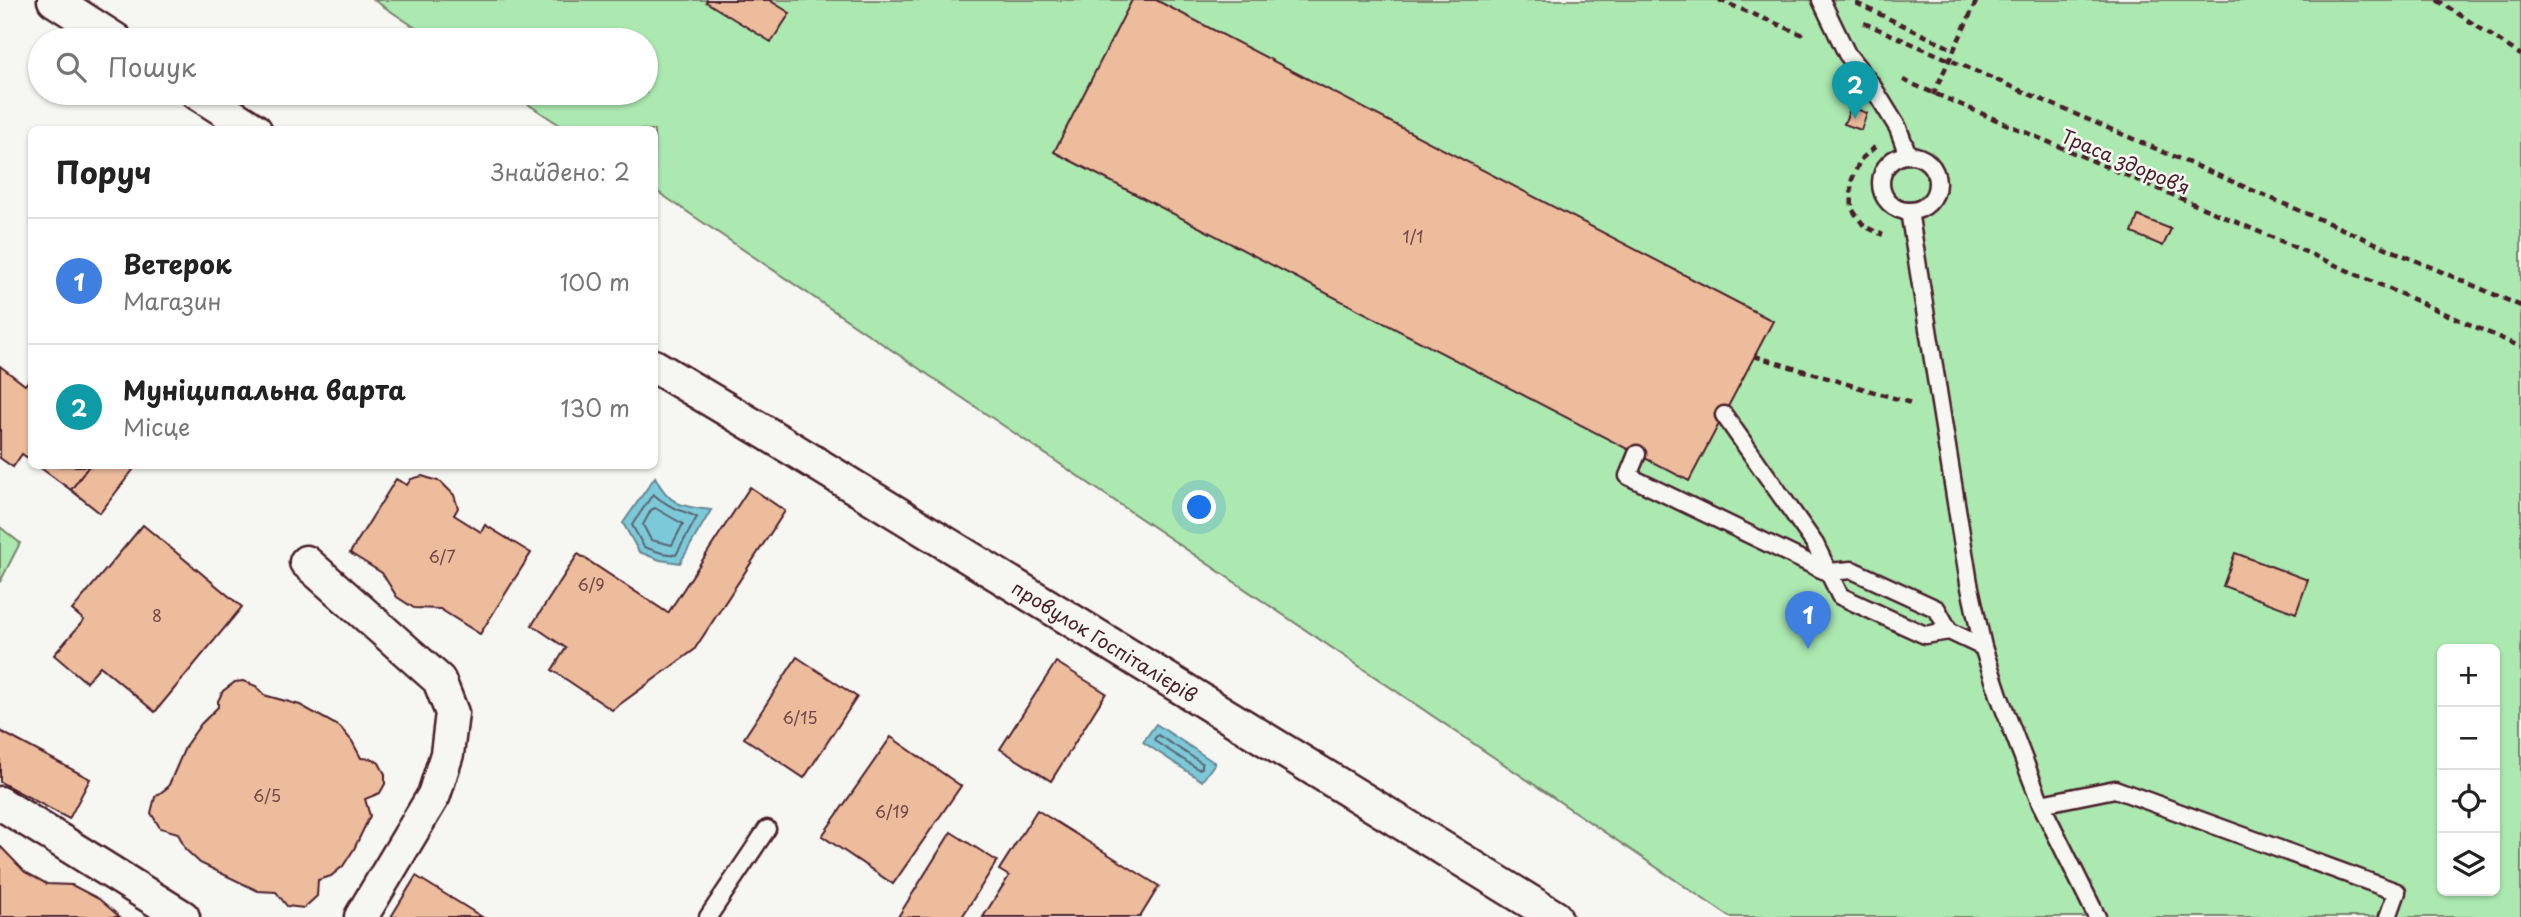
<!DOCTYPE html>
<html lang="uk">
<head>
<meta charset="utf-8">
<style>
  body { margin:0; font-family:"Playpen Sans",sans-serif; background:#f2f2f2; color:#222 }
  .controls { position:absolute; right:21px; bottom:21px; display:grid; overflow:hidden; border-radius:10px; box-shadow:0 2px 5px #0004 }
  .controls button { width:63px; height:63px; display:grid; place-items:center; padding:0; border:0; border-bottom:2px solid #e0e0e0; background:#fff; color:#222; font:35px sans-serif }
  .you { position:absolute; left:1200px; top:508px; width:24px; height:24px; margin:-18px; border:5px solid #fff; border-radius:50%; background:#1a73e8; box-shadow:0 0 0 10px #1a73e833 }
  .badge { display:grid; place-items:center; width:46px; height:46px; border-radius:50%; background:#db2777; color:#fff; font-size:23px; font-weight:700 }
  .pin { position:absolute; translate:-50% -58px; filter:drop-shadow(0 2px 4px #0008) }
  .pin::after { content:''; position:absolute; top:37px; width:24px; height:21px; background:inherit; clip-path:polygon(0 0,100% 0,50% 100%) }
  .list { margin:0; padding:0; list-style:none }
  h2 { display:flex; justify-content:space-between; align-items:center; height:91px; margin:0; padding:0 28px; font-size:30px }
  h2 small { font-size:23px; font-weight:400; color:#767676 }
  .list li { display:grid; grid-template-columns:46px 1fr auto; gap:21px; align-items:center; box-sizing:border-box; height:126px; padding:0 28px; border-top:2px solid #e0e0e0 }
  .list b { display:block; font-size:26px; white-space:nowrap }
  .list p { margin:0; font-size:23px; white-space:nowrap; color:#767676 }
  .list em { font-size:23px; font-style:normal; color:#767676 }
  .icon { flex:none; width:38px; height:38px; fill:none; stroke:currentColor; stroke-width:2; stroke-linecap:round; stroke-linejoin:round }
  .map { position:relative; flex:none; width:2521px; height:917px; overflow:hidden }
  .search { position:absolute; background:#fff; box-shadow:0 2px 5px #0004; left:28px; top:28px; width:630px; height:77px; display:flex; align-items:center; gap:18px; box-sizing:border-box; padding:0 24px; border-radius:38px; color:#767676; font-size:26px }
  .panel { position:absolute; background:#fff; box-shadow:0 2px 5px #0004; left:28px; top:126px; width:630px; height:343px; border-radius:10px }
  .map>svg:first-child { display:block }
  .green { fill:#abe9b1; stroke:#7a846e; stroke-width:2; fill-rule:evenodd }
  .water { fill:#7bcad9; stroke:#678693; stroke-width:2 }
  .lines { fill:none; stroke-linecap:round; stroke-linejoin:round }
  .shore { stroke:#5e6371; stroke-width:2 }
  .building { fill:#edbc9d; stroke:#4a1f2b; stroke-width:2 }
  .service-casing { stroke:#4a1f2b; stroke-width:21 }
  .minor-casing { stroke:#4a1f2b; stroke-width:37 }
  .path { stroke:#4a1f2b; stroke-width:4.5; stroke-dasharray:7 5; stroke-linecap:butt }
  .service { stroke:#f6f6f2; stroke-width:16 }
  .minor { stroke:#f6f6f2; stroke-width:32 }
  .labels { text-anchor:middle; dominant-baseline:central; stroke-width:5; stroke-linejoin:round; paint-order:stroke }
  .number-label { font-size:16px; fill:#734648 }
  .street-label { font-size:19px; fill:#4a1f2b; stroke:#f6f6f2 }
</style>
</head>
<body>
<div class="map">
<svg width="2521" height="917" viewBox="0 0 2521 917">
  <rect width="100%" height="100%" fill="#f6f6f2"/>
  <filter id="ink" filterUnits="userSpaceOnUse"><feTurbulence type="fractalNoise" baseFrequency=".0143" numOctaves="2"/><feDisplacementMap in="SourceGraphic" scale="14" xChannelSelector="R" yChannelSelector="G"/><feConvolveMatrix kernelMatrix="1 2 1 2 8 2 1 2 1" color-interpolation-filters="sRGB"/></filter>
  <g filter="url(#ink)">
    <g class="green">
      <path d="M374 0H2521V917H1730L655 190 654 130 566 129 511 93H646V40H434ZM2442 649H2495V891H2442Z"/>
      <polygon points="0,527 20,543 0,582"/>
    </g>
    <g class="water">
      <path d="M655 477C669 505 682 507 711 510L680 563 660 560 639 552 623 523Z"/>
      <polygon points="1156,724 1215,763 1202,781 1143,742"/>
    </g>
    <g class="lines">
      <g class="shore">
        <path d="M653 494C669 508 679 509 697 517L676 555 662 553 644 547 632 525Z"/>
        <polygon points="655,508 683,524 672,545 651,540 643,525 651,510"/>
        <polygon points="1158,735 1202,763 1202,768 1198,769 1156,742 1154,739"/>
      </g>
    </g>
    <g class="building">
      <polygon points="707,0 769,0 790,13 771,42 706,2"/>
      <polygon points="1132,0 1156,0 1773,321 1689,481 1054,152"/>
      <polygon points="1851,107 1867,113 1861,130 1844,124"/>
      <polygon points="2138,216 2171,229 2163,246 2132,233"/>
      <polygon points="0,366 25,385 32,376 32,461 22,454 13,467 0,458"/>
      <polygon points="38,466 89,466 71,490"/>
      <polygon points="89,466 136,466 100,513 71,490"/>
      <polygon points="422,476 441,482 454,495 458,508 454,515 481,532 485,525 531,553 480,634 440,609 414,608 397,597 382,573 350,553 396,479 407,485 411,479"/>
      <polygon points="750,487 785,511 694,650 612,710 552,670 566,648 532,625 578,554 668,613"/>
      <polygon points="143,525 242,607 155,712 100,666 86,682 54,655 84,620 72,610"/>
      <polygon points="2235,553 2308,580 2296,613 2223,586"/>
      <polygon points="797,657 857,697 804,778 744,738"/>
      <polygon points="1056,662 1106,693 1051,781 1000,749"/>
      <polygon points="243,681 256,686 264,695 300,705 340,727 352,741 361,758 373,759 379,763 385,774 385,784 380,793 365,799 370,816 354,849 343,866 331,876 318,880 317,896 304,908 287,906 276,892 258,891 200,863 185,849 178,833 160,828 151,813 155,797 168,787 186,745 201,724 218,707 218,701 223,691 235,682"/>
      <polygon points="0,731 90,779 69,819 0,782"/>
      <polygon points="891,737 961,786 893,884 822,836"/>
      <polygon points="1037,810 1159,886 1140,917 983,917 1009,876 999,870"/>
      <polygon points="951,832 997,861 962,917 898,917"/>
      <polygon points="0,846 25,872 47,884 72,885 99,899 120,917 0,917"/>
      <polygon points="416,876 482,917 391,917"/>
    </g>
    <g class="lines">
      <g class="service-casing">
        <g id="service">
          <polyline points="1821,0 1847,54 1871,84 1898,128 1908,155"/>
          <circle cx="1909" cy="183" r="28"/>
          <polyline points="1909,211 1969,583 1983,647 2000,698 2041,804 2097,917"/>
          <polyline points="1724,415 1815,544 1840,596 1925,635 1949,631 1983,647"/>
          <polyline points="1637,454 1628,476 1827,572 1852,570 1937,609 1949,631"/>
          <polyline points="2041,804 2115,789 2397,892 2388,917"/>
          <polyline points="708,917 767,829"/>
        </g>
      </g>
      <g class="minor-casing">
        <g id="minor">
          <polyline points="54,0 116,40"/>
          <polyline points="197,93 255,130"/>
          <path id="s1" d="M654 366 768 434 1555 917"/>
          <polyline points="306,562 439,680 452,713 447,754 434,795 361,917"/>
          <polyline points="0,803 183,917"/>
        </g>
      </g>
      <g class="path">
        <polyline points="1719,0 1806,36"/>
        <polyline points="2437,0 2521,55"/>
        <polyline points="1856,3 1955,50"/>
        <polyline points="1864,23 2521,306"/>
        <polyline points="1903,80 2283,242 2521,347"/>
        <polyline points="1933,95 1977,0"/>
        <polyline points="1875,147 1860,160 1851,182 1852,209 1864,226 1883,235"/>
        <polyline points="1754,356 1911,403"/>
      </g>
      <use href="#service" class="service"/>
      <use href="#minor" class="minor"/>
    </g>
  </g>
  <g class="labels">
    <g class="number-label">
      <text x="1413" y="236">1/1</text>
      <text x="442" y="556">6/7</text>
      <text x="591" y="584">6/9</text>
      <text x="157" y="615">8</text>
      <text x="800" y="717">6/15</text>
      <text x="267" y="795">6/5</text>
      <text x="892" y="811">6/19</text>
    </g>
    <g class="street-label">
      <text transform="translate(2126 161) rotate(23)">Траса здоров’я</text>
      <text stroke="none"><textPath href="#s1" startOffset="528">провулок Госпіталієрів</textPath></text>
    </g>
  </g>
</svg>
<div class="controls">
<button>+</button>
<button>−</button>
<button><svg class="icon" aria-label="locate" viewBox="0 0 24 24"><circle cx="12" cy="12" r="6"/><path d="M12 2v4M12 18v4M2 12h4M18 12h4"/></svg></button>
<button><svg class="icon" aria-label="layers" viewBox="0 0 24 24"><path d="M12 4l9 5-9 5-9-5zM3 14l9 5 9-5"/></svg></button>
</div>
<div class="you"></div>
<div class="pin badge" style="left:1808px;top:649px;background:#3f7fe0">1</div>
<div class="pin badge" style="left:1855px;top:119px;background:#0f9aa8">2</div>
<div class="search"><svg class="icon" aria-label="search" viewBox="0 0 24 24"><circle cx="10" cy="10" r="6"/><path d="M15 15l6 6"/></svg>Пошук</div>
<section class="panel">
<h2>Поруч<small>Знайдено: 2</small></h2>
<ul class="list">
<li><span class="badge" style="background:#3f7fe0">1</span><div><b>Ветерок</b><p>Магазин</p></div><em>100 m</em></li>
<li><span class="badge" style="background:#0f9aa8">2</span><div><b>Муніципальна варта</b><p>Місце</p></div><em>130 m</em></li>
</ul>
</section>
</div>
</body>
</html>
